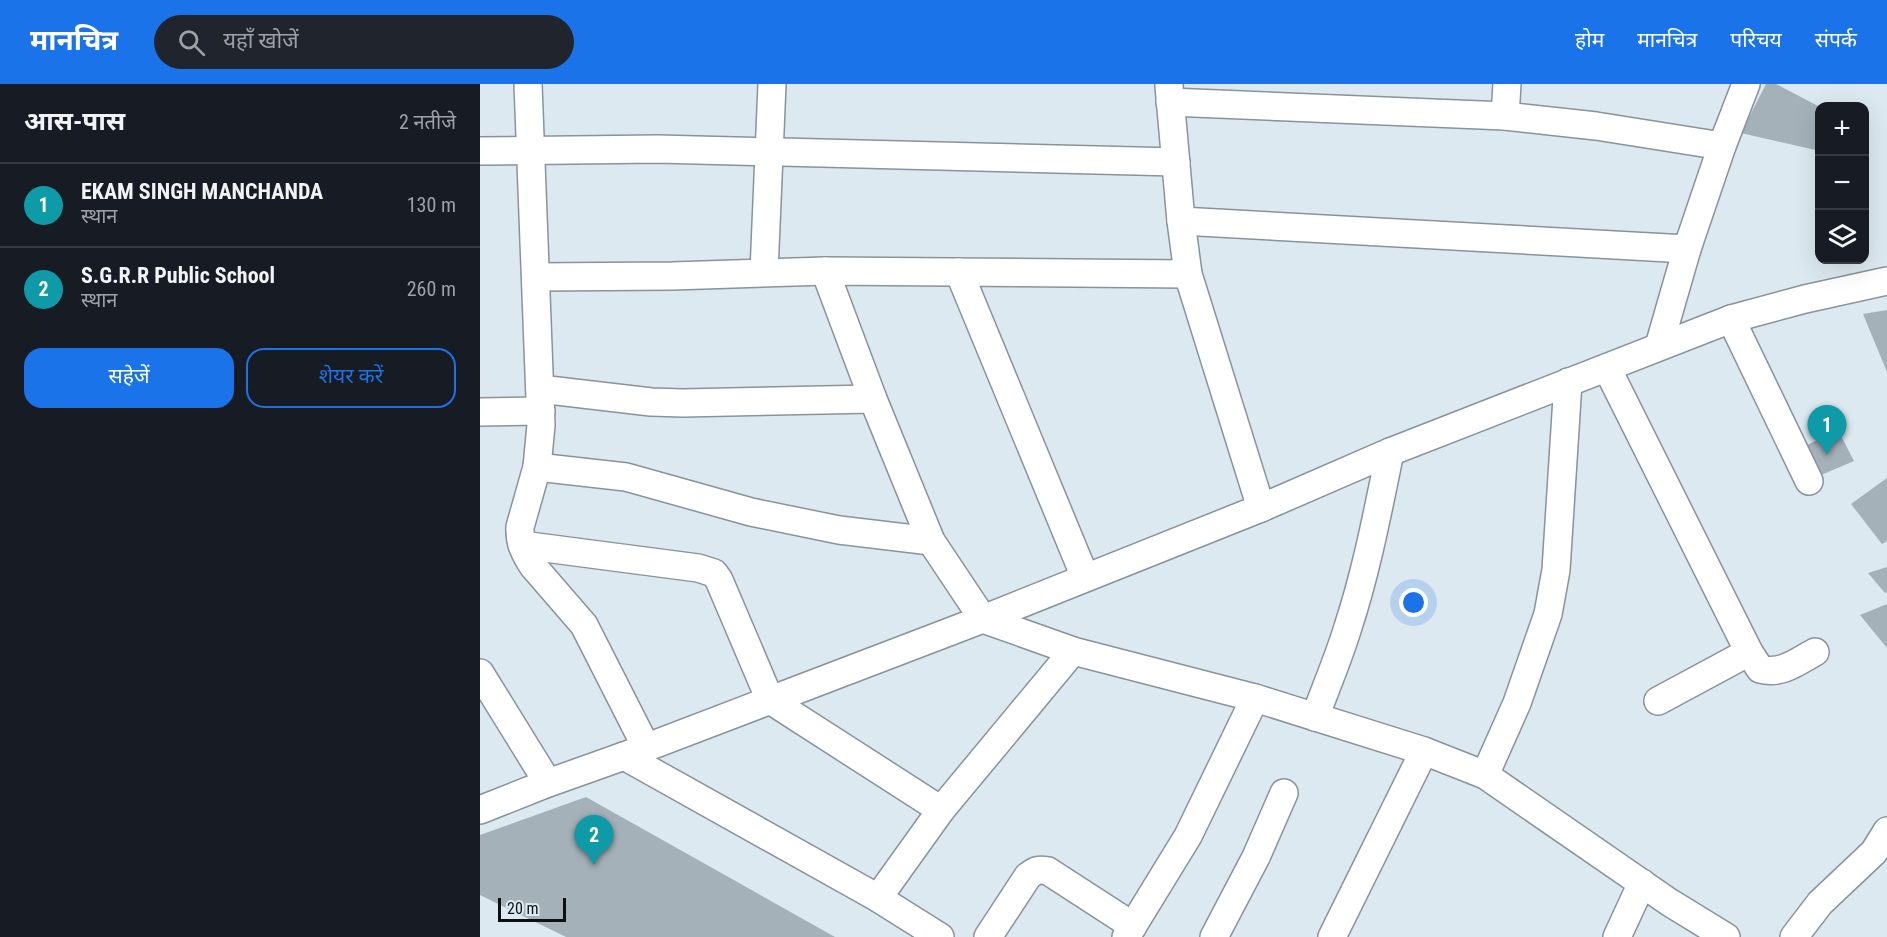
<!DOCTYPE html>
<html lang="hi">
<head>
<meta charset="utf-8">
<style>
  body { margin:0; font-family:"Roboto Condensed","Noto Sans Devanagari",sans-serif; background:#20242c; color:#f1f3f6 }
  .controls { position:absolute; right:18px; top:18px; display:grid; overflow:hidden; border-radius:12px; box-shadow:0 6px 24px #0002 }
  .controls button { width:54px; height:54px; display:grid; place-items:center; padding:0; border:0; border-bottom:2px solid #363941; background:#171b24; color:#f1f3f6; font:30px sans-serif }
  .scale { position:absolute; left:18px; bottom:15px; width:68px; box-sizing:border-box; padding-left:6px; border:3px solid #0c1013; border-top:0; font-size:16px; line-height:21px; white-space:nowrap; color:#0c1013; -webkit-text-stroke:4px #dde9f1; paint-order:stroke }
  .you { position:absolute; left:934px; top:519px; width:21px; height:21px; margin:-15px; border:4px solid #fff; border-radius:50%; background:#1a73e8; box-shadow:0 0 0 9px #1a73e833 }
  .badge { display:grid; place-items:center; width:39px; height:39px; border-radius:50%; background:#1a73e8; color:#fff; font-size:20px; font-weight:700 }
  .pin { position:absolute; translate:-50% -50px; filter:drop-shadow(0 2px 3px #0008) }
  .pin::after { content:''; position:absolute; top:32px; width:21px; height:18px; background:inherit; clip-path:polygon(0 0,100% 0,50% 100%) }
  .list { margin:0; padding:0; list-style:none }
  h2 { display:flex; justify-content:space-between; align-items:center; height:78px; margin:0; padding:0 24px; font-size:26px }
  h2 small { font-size:20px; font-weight:400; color:#9ea1a6 }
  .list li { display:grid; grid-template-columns:39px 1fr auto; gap:18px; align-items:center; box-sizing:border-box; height:84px; padding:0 24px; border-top:2px solid #363941 }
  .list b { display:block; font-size:22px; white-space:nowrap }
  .list p { margin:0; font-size:20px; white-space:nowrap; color:#9ea1a6 }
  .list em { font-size:20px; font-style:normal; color:#9ea1a6 }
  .actions { display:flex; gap:12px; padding:18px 24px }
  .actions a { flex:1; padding:14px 0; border:2px solid #1a73e8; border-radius:18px; text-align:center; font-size:21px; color:#1a73e8 }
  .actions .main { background:#1a73e8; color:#fff }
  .icon { flex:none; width:33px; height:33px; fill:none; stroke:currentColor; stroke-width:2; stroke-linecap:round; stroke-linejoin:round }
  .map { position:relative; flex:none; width:1407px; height:853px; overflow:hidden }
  header { display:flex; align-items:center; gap:36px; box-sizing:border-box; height:84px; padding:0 30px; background:#1a73e8; color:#fff }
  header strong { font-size:28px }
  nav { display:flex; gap:33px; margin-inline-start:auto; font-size:21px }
  .search { width:420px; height:54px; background:#20242c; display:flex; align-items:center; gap:15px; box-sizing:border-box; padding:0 21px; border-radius:33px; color:#9ea1a6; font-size:22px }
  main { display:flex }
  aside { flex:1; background:#171b24 }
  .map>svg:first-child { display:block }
  .building { fill:#a5b1b9 }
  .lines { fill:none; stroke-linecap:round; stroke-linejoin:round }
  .minor-casing { stroke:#88939b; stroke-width:30 }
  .minor { stroke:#fff; stroke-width:27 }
</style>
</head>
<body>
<header>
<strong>मानचित्र</strong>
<div class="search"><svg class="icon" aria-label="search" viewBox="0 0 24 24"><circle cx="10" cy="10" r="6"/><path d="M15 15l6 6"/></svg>यहाँ खोजें</div>
<nav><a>होम</a><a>मानचित्र</a><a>परिचय</a><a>संपर्क</a></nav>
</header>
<main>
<aside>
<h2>आस-पास<small>2 नतीजे</small></h2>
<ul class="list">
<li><span class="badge" style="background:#0f9aa8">1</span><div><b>EKAM SINGH MANCHANDA</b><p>स्थान</p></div><em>130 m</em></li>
<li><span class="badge" style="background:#0f9aa8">2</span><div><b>S.G.R.R Public School</b><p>स्थान</p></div><em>260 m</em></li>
</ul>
<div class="actions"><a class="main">सहेजें</a><a>शेयर करें</a></div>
</aside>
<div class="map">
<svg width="1407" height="853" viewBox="0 0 1407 853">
  <rect width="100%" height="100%" fill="#dde9f1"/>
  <g class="building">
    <polygon points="1286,0 1296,0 1340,23 1340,67 1261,49"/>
    <polygon points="1407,226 1407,288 1383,230"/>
    <polygon points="1358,346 1374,377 1334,394 1319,365"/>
    <polygon points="1407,394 1407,457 1402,460 1371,420"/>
    <polygon points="1407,483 1407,508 1405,509 1388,489"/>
    <polygon points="1407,520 1407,564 1380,531"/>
    <polygon points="106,713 355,853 86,853 0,811 0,751"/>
  </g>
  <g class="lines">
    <g class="minor-casing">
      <g id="minor">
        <path d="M48 0 61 341 57 383 40 443C39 458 45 470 53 482L104 541 166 663"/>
        <polyline points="689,2 701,137 708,190 781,424"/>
        <polyline points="690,18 1025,32 1116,42 1242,62"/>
        <polyline points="1025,32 1027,0"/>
        <polyline points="0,67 178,65 696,78"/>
        <polyline points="701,137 1207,165"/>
        <polyline points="345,187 393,315 451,457 503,535 593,567 775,614 944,667 1005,691 1189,818 1246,853"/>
        <polyline points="284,188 292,0"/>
        <polyline points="479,188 605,493"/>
        <polyline points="57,193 192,192 345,187 708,190"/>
        <polyline points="1251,235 1329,397"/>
        <polyline points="1179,262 1207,165 1242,62 1266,0"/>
        <path d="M1127 284 1269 568 1280 585C1301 591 1317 578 1335 568"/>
        <polyline points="60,305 171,318 203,319 393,315"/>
        <polyline points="0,328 61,327"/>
        <polyline points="57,383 146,393 271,428 359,446 451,457"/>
        <polyline points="42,461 218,484 234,489 239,496 290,616 461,726"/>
        <polyline points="0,589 68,699"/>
        <polyline points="1178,617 1269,568"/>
        <path d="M835 633C846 603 859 573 868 543 887 485 898 426 910 368"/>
        <polyline points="144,672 398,814 460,853"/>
        <polyline points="1005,691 1037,619 1068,530 1076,486 1088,298"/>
        <polyline points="0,726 68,699 144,672 503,535 781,424 910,368 1251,235 1325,215 1407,197"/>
        <polyline points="398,814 461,726 593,567"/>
        <path d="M508 853 548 792C556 786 559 785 568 787L653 842"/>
        <polyline points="646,853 708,752 775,614"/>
        <polyline points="734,853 776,773 804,709"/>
        <polyline points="852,853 944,667"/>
        <polyline points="1137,853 1162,799"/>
        <polyline points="1314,853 1340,819 1394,768 1407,747"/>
      </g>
    </g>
    <use href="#minor" class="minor"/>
  </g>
</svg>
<div class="controls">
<button>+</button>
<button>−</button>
<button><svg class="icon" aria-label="layers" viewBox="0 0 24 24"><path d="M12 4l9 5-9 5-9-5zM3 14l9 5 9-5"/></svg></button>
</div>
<div class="scale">20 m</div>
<div class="you"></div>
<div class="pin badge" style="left:1347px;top:371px;background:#0f9aa8">1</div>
<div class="pin badge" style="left:114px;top:781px;background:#0f9aa8">2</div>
</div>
</main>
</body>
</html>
